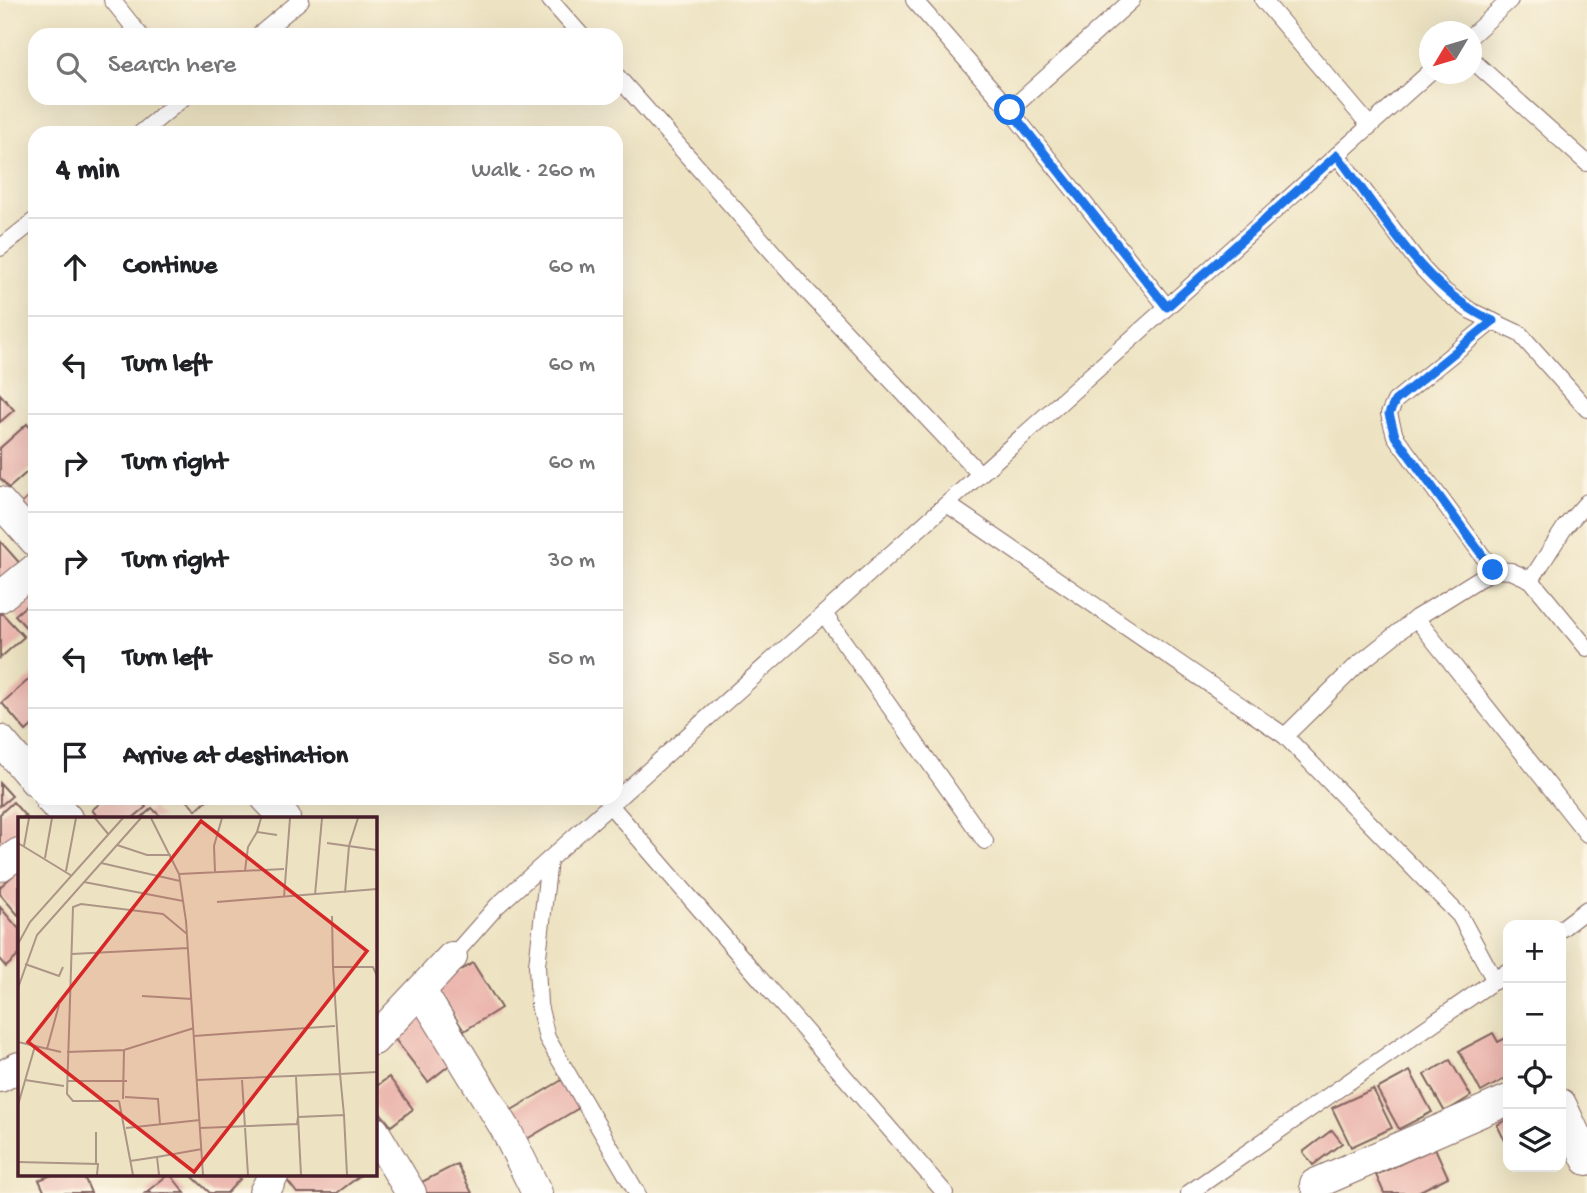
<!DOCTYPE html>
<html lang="en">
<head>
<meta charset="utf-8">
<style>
  body { margin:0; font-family:"Gochi Hand",sans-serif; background:#f6f6f6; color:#202124 }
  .controls { position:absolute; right:21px; bottom:21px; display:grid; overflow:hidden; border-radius:14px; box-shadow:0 7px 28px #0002 }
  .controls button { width:63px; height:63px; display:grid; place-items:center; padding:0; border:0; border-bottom:2px solid #e0e0e0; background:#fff; color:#202124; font:35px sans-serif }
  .compass { position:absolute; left:1419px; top:21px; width:63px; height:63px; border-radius:50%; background:#fff; box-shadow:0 7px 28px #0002; rotate:232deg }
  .stop { position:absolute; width:21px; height:21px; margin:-16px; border:5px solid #1a73e8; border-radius:50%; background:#fff }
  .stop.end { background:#1a73e8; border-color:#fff; box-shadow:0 2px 7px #0008 }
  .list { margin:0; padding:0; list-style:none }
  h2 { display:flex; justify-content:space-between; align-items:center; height:91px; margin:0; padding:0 28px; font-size:30px }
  h2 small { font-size:23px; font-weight:400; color:#757577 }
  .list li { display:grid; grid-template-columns:46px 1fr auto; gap:21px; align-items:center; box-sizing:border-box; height:98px; padding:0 28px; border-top:2px solid #e0e0e0 }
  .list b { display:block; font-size:26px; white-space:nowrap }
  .list em { font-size:23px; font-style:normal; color:#757577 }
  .icon { flex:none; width:38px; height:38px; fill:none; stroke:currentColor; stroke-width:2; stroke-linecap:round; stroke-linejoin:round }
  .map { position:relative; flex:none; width:1587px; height:1193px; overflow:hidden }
  .search { position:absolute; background:#fff; box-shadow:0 7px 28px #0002; left:28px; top:28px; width:595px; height:77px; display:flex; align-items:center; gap:18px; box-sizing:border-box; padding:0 24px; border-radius:21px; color:#757577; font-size:26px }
  .panel { position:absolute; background:#fff; box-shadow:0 7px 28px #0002; left:28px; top:126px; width:595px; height:679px; border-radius:21px }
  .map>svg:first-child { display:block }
  .building { fill:#ebb5ad }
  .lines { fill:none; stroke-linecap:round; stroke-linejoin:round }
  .lane-casing { stroke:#836460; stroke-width:18 }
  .street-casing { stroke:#836460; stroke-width:32 }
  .lane { stroke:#fff; stroke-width:16 }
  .street { stroke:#fff; stroke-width:30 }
  .route { stroke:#1a73e8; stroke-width:9 }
  .inset-road { fill:none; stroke:#ac9586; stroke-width:2 }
  .view { fill:#d62828; fill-opacity:0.15; stroke:#d62828; stroke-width:3.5 }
  .inset-edge { fill:none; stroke:#4a1f2b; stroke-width:3.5 }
</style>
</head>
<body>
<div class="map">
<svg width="1587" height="1193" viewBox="0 0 1587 1193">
  <rect width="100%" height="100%" fill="#fcf5e5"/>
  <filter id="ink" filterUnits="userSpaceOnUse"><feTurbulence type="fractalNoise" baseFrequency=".0143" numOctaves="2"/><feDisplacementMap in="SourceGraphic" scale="14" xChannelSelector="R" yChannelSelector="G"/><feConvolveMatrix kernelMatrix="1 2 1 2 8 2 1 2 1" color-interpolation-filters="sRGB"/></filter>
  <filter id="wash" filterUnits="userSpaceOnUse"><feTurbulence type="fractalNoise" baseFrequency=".00686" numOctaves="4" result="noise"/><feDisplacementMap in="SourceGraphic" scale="28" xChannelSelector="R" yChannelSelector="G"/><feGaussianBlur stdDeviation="1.57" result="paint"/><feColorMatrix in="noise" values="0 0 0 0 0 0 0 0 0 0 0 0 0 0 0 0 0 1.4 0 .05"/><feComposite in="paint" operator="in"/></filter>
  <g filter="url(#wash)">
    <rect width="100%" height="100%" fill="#ede3c2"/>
    <g id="blocks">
      <g class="building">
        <polygon points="0,394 14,410 0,422"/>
        <polygon points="27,424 35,433 35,465 9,488 0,478 0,448"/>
        <polygon points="35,491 35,520 21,504"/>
        <polygon points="0,541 23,567 0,587"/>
        <polygon points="35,598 35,638 15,615"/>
        <polygon points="0,611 24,637 0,658"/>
        <polygon points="35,674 35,723 26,731 2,703"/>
        <polygon points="0,783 12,796 0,806"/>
        <polygon points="106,798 138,798 146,807 133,818 99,818 92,810"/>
        <polygon points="185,798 209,798 196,810"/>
        <polygon points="13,802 27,818 19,818 19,836 0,853 0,814"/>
        <polygon points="152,808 162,818 141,818"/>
        <polygon points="19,870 19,916 0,894 0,887"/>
        <polygon points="0,907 19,929 19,955 6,967 0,960"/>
        <polygon points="473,963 501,1008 464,1031 435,986"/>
        <polygon points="418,1013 456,1060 428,1082 391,1034"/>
        <polygon points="1493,1033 1498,1042 1508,1037 1508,1077 1481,1092 1459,1051"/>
        <polygon points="1450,1060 1471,1096 1445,1112 1424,1075"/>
        <polygon points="1410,1071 1432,1112 1399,1129 1377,1089"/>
        <polygon points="389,1077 413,1109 391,1126 374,1105 374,1088"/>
        <polygon points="562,1080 579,1108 527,1139 510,1111"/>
        <polygon points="1373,1089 1392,1128 1351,1147 1332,1108"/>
        <polygon points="1508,1119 1508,1147 1497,1125"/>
        <polygon points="1332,1130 1342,1143 1313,1165 1303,1152"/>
        <polygon points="1435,1148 1448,1177 1416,1193 1384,1193 1376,1175"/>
        <polygon points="457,1164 472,1193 419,1193 416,1185"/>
        <polygon points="54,1174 83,1174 91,1193 45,1193 39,1180"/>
        <polygon points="170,1174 185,1193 145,1193 169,1174"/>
        <polygon points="196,1174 234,1174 240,1179 227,1193 210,1193 193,1177"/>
        <polygon points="282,1174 362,1174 337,1193 297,1193"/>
      </g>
    </g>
  </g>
  <g filter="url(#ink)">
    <use href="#blocks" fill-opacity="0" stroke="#836460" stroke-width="2"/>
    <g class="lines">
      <g class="lane-casing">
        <g id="lane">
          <polyline points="112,0 140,35"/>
          <polyline points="550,0 581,35"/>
          <polyline points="914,0 1010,110 1167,307"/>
          <polyline points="1263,0 1370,126"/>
          <polyline points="259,35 301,0"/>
          <polyline points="1472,35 1510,0"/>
          <polyline points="1472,60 1587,163"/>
          <polyline points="616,75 807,291 980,474"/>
          <polyline points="1010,110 1132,0"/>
          <polyline points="141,133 183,98"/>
          <polyline points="1337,155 1423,269 1444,291 1471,311 1520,334 1587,409"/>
          <polyline points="0,248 35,220"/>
          <polyline points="947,504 1285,736 1460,916 1495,981"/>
          <polyline points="1493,570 1395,436 1389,414 1395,401 1493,321"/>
          <polyline points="1531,580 1565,527 1587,502"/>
          <polyline points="824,614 985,841"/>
          <polyline points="1416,618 1587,834"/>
          <polyline points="1285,736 1356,666 1416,618 1493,570 1511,571 1531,580 1587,648"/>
          <polyline points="610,805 945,1193"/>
          <polyline points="549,860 537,965 539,1005 547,1038 637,1193"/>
          <polyline points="1561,929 1587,909"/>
          <polyline points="452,957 497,906 1430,72"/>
          <polyline points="1189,1193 1508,971"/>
        </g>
      </g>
      <g class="street-casing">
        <g id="street">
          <polyline points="0,502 35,541"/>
          <polyline points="0,597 35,569"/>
          <polyline points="0,740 35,781"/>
          <polyline points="49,798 67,818"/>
          <polyline points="266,798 285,818"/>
          <polyline points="0,866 19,853"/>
          <polyline points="421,991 505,1128 537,1193"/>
          <polyline points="374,1040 452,957"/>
          <polyline points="0,1077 19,1067"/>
          <polyline points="1561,1104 1587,1160"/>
          <polyline points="374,1131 411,1193"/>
          <polyline points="1315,1184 1508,1100"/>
          <polyline points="264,1193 274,1174"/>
        </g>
      </g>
      <use href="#lane" class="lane"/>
      <use href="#street" class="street"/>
    </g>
  </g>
  <g class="lines" filter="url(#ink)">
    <path class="route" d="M1010 110 1167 307 1337 155C1381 213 1426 292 1493 321L1395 401 1389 414 1395 436 1493 570"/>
  </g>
  <g transform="translate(18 817)">
    <rect width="359" height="359" fill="#ede3c2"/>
    <path class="inset-road" d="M77 1 91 18M133 1 161 57 168 104 185 358M243 1 239 15 259 18M0 26 54 59M309 26 359 33M99 28 129 38H153M6 29 11 1M27 41 34 1M83 46 162 64M48 54 58 1M227 54 230 30 239 15M197 55 196 29 204 1M161 57 266 52M66 65 165 84M327 76 331 29 340 1M297 78 304 1M266 80 272 1M199 85 359 72M314 99 315 150M0 127 12 105 105 1M54 137 170 131M7 147 41 159 45 150M359 159 355 150H315L322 257 359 255M0 171 19 118 123 1M124 179 174 182M176 219 317 209M0 225 43 235M29 232 41 188M49 235 106 233 176 211M278 260 283 358M7 263 46 269M179 263 322 257 326 298M224 263 230 358M49 264H109M107 280 140 282 142 307M105 282 106 233M101 284H55L49 277 55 90 63 87 145 97 169 117M101 284 115 358M0 288 17 229M108 311 182 303M182 311 279 307 280 300 326 298 329 358M78 315V346M139 340 184 332M112 344 139 340 141 358M0 345 80 347 79 358"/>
    <path class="view" d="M183 4 349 134 176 355 10 225Z"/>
    <rect width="359" height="359" class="inset-edge"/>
  </g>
</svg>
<div class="controls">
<button>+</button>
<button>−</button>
<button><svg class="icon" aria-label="locate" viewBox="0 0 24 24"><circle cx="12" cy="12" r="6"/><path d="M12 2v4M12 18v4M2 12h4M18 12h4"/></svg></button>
<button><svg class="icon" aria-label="layers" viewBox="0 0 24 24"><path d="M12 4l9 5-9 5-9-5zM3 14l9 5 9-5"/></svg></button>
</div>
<svg class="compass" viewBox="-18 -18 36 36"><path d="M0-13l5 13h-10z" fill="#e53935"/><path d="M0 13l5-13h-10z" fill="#757577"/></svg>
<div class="stop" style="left:1010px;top:110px"></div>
<div class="stop end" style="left:1493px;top:570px"></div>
<div class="search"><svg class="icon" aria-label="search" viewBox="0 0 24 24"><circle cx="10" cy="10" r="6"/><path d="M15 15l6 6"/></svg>Search here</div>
<section class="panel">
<h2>4 min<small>Walk · 260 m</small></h2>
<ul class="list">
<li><svg class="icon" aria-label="ahead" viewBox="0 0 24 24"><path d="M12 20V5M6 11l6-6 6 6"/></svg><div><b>Continue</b></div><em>60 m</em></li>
<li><svg class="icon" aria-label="left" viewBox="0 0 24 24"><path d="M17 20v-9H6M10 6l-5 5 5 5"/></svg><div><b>Turn left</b></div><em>60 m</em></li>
<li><svg class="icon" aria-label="right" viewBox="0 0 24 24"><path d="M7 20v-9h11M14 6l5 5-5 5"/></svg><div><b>Turn right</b></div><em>60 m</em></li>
<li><svg class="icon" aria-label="right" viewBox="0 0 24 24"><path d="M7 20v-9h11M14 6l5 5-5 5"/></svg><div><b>Turn right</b></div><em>30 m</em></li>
<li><svg class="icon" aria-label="left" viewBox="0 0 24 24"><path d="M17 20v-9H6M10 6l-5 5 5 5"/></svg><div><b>Turn left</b></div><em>50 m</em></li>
<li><svg class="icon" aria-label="arrive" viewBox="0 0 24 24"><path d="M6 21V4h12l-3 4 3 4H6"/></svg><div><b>Arrive at destination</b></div></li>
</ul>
</section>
</div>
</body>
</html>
